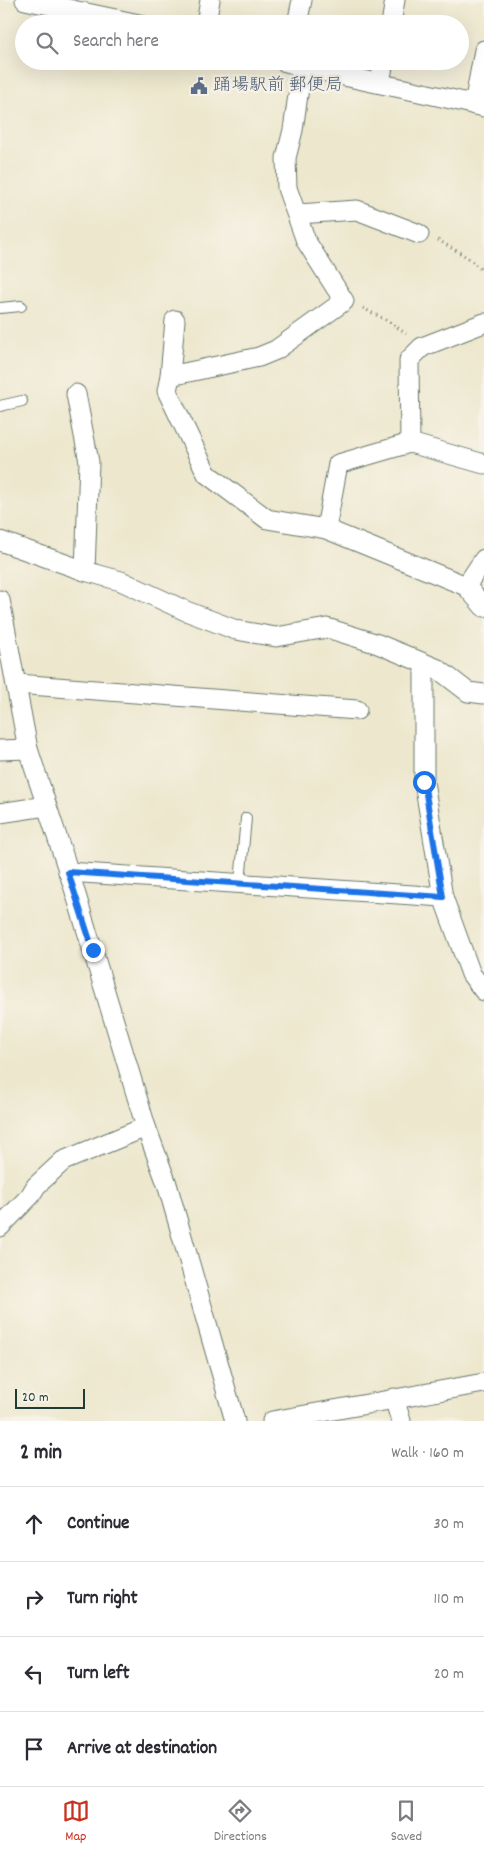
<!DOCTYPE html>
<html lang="en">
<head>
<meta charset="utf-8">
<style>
  body { margin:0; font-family:Dekko,"Klee One",sans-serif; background:#f7f7f7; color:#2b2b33 }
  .scale { position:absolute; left:15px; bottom:12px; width:70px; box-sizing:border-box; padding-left:5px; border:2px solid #1f3d34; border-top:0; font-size:14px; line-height:18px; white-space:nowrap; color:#1f3d34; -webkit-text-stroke:4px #f7f3e8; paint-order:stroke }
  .stop { position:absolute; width:15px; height:15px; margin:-11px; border:4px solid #1a73e8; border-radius:50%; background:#fff }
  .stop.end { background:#1a73e8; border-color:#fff; box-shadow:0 1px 5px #0008 }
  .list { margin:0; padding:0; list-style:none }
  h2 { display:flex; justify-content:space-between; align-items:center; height:65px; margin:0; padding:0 20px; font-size:21px }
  h2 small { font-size:16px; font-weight:400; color:#7c7c81 }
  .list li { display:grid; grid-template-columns:32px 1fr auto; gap:15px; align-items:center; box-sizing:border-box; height:75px; padding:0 20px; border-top:1px solid #e1e1e2 }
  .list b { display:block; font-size:19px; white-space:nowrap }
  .list em { font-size:16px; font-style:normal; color:#7c7c81 }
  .icon { flex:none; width:28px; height:28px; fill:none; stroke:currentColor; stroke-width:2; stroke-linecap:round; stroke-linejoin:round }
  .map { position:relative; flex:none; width:484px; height:1421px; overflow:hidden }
  .search { position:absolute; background:#fff; box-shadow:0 5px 20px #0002; left:15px; right:15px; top:15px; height:55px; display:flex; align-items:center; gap:12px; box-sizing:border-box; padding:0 18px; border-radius:28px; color:#7c7c81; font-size:19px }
  .sheet { height:365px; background:#fff }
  nav { display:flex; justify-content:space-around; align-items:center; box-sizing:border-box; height:70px; border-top:1px solid #e1e1e2; background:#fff; font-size:14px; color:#7c7c81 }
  nav a { display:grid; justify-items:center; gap:2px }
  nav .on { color:#c8321e }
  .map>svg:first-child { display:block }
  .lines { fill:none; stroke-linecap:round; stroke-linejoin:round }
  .service-casing { stroke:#67786a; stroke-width:12 }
  .minor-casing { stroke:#67786a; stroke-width:21 }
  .path { stroke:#67786a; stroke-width:3; stroke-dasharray:1 4; stroke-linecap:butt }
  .service { stroke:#fff; stroke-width:10 }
  .minor { stroke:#fff; stroke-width:19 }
  .route { stroke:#1a73e8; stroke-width:6 }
  .labels { text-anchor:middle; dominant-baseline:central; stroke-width:5; stroke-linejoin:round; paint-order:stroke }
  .service-label { font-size:18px; fill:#4e5e75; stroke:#f7f3e8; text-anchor:start }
</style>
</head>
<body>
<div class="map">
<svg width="484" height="1421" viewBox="0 0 484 1421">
  <rect width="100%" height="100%" fill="#f7f3e8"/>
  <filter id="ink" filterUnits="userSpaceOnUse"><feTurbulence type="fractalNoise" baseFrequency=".02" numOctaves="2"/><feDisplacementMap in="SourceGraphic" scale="10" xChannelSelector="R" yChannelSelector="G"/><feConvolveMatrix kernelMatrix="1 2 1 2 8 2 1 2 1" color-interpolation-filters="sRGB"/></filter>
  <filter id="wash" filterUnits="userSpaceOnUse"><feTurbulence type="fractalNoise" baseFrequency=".0096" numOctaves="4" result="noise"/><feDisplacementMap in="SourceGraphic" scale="20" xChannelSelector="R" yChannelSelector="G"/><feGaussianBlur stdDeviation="1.12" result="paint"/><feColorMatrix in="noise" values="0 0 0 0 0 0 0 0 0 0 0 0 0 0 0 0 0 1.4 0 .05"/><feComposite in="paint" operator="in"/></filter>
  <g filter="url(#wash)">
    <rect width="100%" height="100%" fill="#ede7cd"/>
  </g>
  <g filter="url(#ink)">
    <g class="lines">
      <g class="service-casing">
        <g id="service">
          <polyline points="0,308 21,306"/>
          <polyline points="0,406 22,401"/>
          <polyline points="240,882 246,818"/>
        </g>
      </g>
      <g class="minor-casing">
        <g id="minor">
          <polyline points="25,0 139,24"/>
          <polyline points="206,24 210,0"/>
          <polyline points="297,24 302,0"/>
          <polyline points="391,24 395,0"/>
          <path d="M283 61C349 79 417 90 484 107"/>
          <polyline points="380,83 384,61"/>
          <polyline points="474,105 484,50"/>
          <polyline points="298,214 357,210 419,234"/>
          <polyline points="175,320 170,376 167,391 207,474 267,519 326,529"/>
          <polyline points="484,323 422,347 409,360 410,443 484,464"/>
          <polyline points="170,376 259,357 276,350 344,301 306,241 287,188 286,158 293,130 302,67"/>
          <polyline points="76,394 89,462 85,571"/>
          <polyline points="410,443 338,464 326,529 466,586"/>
          <polyline points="0,541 85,571 121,581 186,611 236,630 276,637 327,628 378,644 438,669 468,692 484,694"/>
          <polyline points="484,559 466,586 484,607"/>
          <polyline points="0,600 28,749 73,885 146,1127 167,1184 235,1421"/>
          <polyline points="424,664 424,782 443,897 471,974 484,991"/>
          <polyline points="17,684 357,710"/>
          <polyline points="0,750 28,749"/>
          <polyline points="0,813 46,806"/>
          <polyline points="68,872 443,897"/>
          <polyline points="0,1227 30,1196 36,1186 63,1161 146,1127"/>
          <polyline points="394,1398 401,1421"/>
          <polyline points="272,1421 484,1383"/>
        </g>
      </g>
      <g class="path">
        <polyline points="438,240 467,257 484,272"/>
        <polyline points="363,308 393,324 406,334"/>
      </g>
      <use href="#service" class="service"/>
      <use href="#minor" class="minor"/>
    </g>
  </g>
  <g class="lines" filter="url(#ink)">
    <polyline class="route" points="93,950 68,872 443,897 424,782"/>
  </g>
  <defs>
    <g id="civic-bare" transform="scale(1.35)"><path d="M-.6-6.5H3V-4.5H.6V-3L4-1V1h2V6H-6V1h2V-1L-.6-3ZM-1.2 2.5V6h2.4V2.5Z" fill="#5c6f8a" stroke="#f7f3e8" stroke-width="2.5" paint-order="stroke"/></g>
  </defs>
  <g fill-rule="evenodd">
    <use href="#civic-bare" x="199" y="86"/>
  </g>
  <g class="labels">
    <g class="service-label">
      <text x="213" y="86">踊場駅前 郵便局</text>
    </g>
  </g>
</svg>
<div class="scale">20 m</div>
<div class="stop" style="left:424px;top:782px"></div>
<div class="stop end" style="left:93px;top:950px"></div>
<div class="search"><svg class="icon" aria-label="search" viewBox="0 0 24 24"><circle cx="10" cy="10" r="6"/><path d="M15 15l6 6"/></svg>Search here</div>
</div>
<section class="sheet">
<h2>2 min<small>Walk · 160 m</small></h2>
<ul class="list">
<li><svg class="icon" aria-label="ahead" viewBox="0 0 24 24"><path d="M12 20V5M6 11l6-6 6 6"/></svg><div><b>Continue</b></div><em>30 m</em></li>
<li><svg class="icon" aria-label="right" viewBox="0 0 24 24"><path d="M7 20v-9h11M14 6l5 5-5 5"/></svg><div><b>Turn right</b></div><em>110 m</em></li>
<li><svg class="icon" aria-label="left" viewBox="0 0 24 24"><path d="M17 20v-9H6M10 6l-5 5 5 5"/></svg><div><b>Turn left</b></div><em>20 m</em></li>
<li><svg class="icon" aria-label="arrive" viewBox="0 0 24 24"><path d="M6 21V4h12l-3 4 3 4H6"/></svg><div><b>Arrive at destination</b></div></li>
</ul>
</section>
<nav>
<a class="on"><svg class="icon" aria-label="map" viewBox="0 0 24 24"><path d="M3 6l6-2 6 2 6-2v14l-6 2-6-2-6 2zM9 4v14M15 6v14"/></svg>Map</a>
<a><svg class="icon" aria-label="directions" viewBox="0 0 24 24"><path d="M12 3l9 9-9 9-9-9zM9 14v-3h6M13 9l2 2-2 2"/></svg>Directions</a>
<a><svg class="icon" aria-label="saved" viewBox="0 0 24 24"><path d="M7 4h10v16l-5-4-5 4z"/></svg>Saved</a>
</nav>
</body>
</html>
